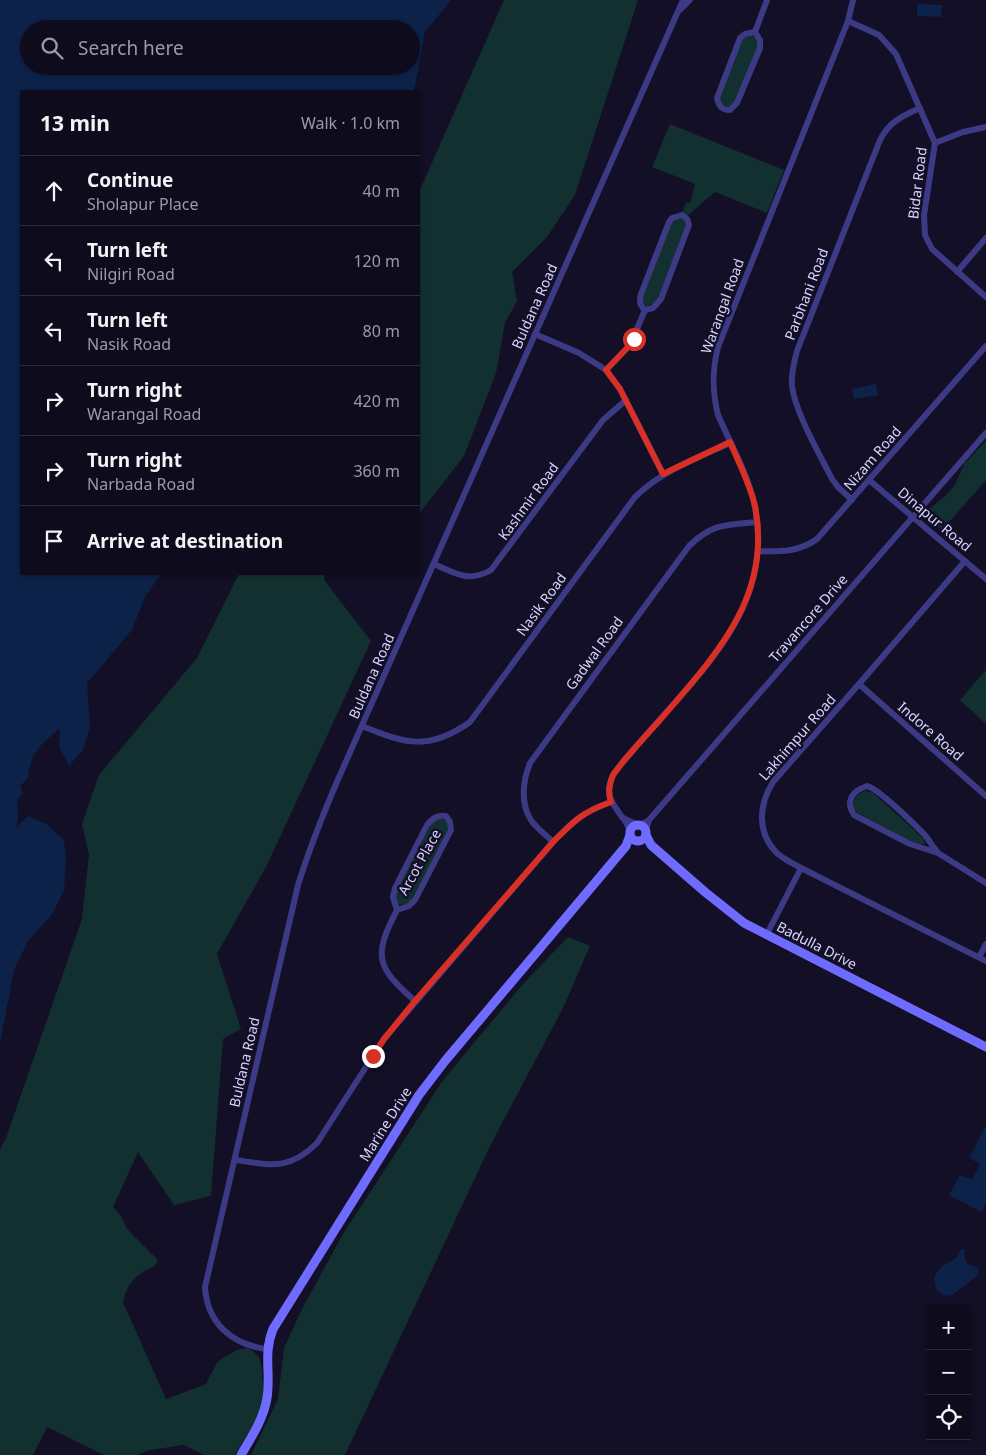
<!DOCTYPE html>
<html lang="en">
<head>
<meta charset="utf-8">
<style>
  body { margin:0; font-family:"Noto Sans",sans-serif; background:#1c1929; color:#f1f3f6 }
  .controls { position:absolute; right:15px; bottom:15px; display:grid; overflow:hidden; border-radius:0px; box-shadow:0 1px 4px #0004 }
  .controls button { width:45px; height:45px; display:grid; place-items:center; padding:0; border:0; border-bottom:1px solid #2e2b3b; background:#0e0b1c; color:#f1f3f6; font:25px sans-serif }
  .stop { position:absolute; width:15px; height:15px; margin:-11px; border:4px solid #d93025; border-radius:50%; background:#fff }
  .stop.end { background:#d93025; border-color:#fff; box-shadow:0 1px 5px #0008 }
  .list { margin:0; padding:0; list-style:none }
  h2 { display:flex; justify-content:space-between; align-items:center; height:65px; margin:0; padding:0 20px; font-size:21px }
  h2 small { font-size:16px; font-weight:400; color:#9b9ba3 }
  .list li { display:grid; grid-template-columns:32px 1fr auto; gap:15px; align-items:center; box-sizing:border-box; height:70px; padding:0 20px; border-top:1px solid #2e2b3b }
  .list b { display:block; font-size:19px; white-space:nowrap }
  .list p { margin:0; font-size:16px; white-space:nowrap; color:#9b9ba3 }
  .list em { font-size:16px; font-style:normal; color:#9b9ba3 }
  .icon { flex:none; width:28px; height:28px; fill:none; stroke:currentColor; stroke-width:2; stroke-linecap:round; stroke-linejoin:round }
  .map { position:relative; flex:none; width:986px; height:1455px; overflow:hidden }
  .search { position:absolute; background:#0e0b1c; box-shadow:0 1px 4px #0004; left:20px; top:20px; width:400px; height:55px; display:flex; align-items:center; gap:12px; box-sizing:border-box; padding:0 18px; border-radius:28px; color:#9b9ba3; font-size:19px }
  .panel { position:absolute; background:#0e0b1c; box-shadow:0 1px 4px #0004; left:20px; top:90px; width:400px; height:485px; border-radius:0px }
  .map>svg:first-child { display:block }
  .green { fill:#12302f }
  .water { fill:#0c2248; fill-rule:evenodd }
  .lines { fill:none; stroke-linecap:round; stroke-linejoin:round }
  .street { stroke:#3d3a85; stroke-width:6 }
  .secondary { stroke:#6f6bff; stroke-width:9 }
  .route { stroke:#d93025; stroke-width:6 }
  .labels { text-anchor:middle; dominant-baseline:central; stroke-width:5; stroke-linejoin:round; paint-order:stroke }
  .street-label { font-size:14px; fill:#d9d4ff; stroke:#130f26 }
</style>
</head>
<body>
<div class="map">
<svg width="986" height="1455" viewBox="0 0 986 1455">
  <rect width="100%" height="100%" fill="#130f26"/>
  <g class="green">
    <polygon points="504,0 638,0 575,195 547,237 512,272 517,301 505,323 496,373 464,456 419,514 419,192"/>
    <polygon points="751,35 757,38 759,44 738,98 731,107 722,106 719,97 742,39"/>
    <polygon points="670,124 784,170 767,213 715,192 687,216 682,213 686,203 690,203 695,184 652,167"/>
    <polygon points="684,218 686,226 660,295 653,304 646,306 642,302 644,289 673,219"/>
    <polygon points="986,441 986,480 942,530 927,515 927,511 945,496 955,485 964,464"/>
    <path d="M239 574H325L324 580 371 641 267 865 217 954 241 1029 223 1039 211 1196 174 1205 138 1152 113 1207 121 1216 127 1229 158 1260C154 1268 150 1268 143 1272 131 1279 126 1289 123 1302L166 1399 206 1384 218 1361 237 1350 247 1348C260 1353 262 1363 262 1376 263 1383 264 1392 263 1399 259 1419 245 1438 235 1455H204L184 1445 150 1450 137 1455H104L47 1427 33 1455H0V1149L6 1138 82 919 89 855 82 824 99 775 197 658Z"/>
    <polygon points="986,670 986,724 960,700"/>
    <path d="M865 791 873 793 924 839 925 844H916L854 811C852 801 854 795 865 791Z"/>
    <path d="M434 819H446L449 828 411 901C407 904 404 906 398 904L396 898V889Z"/>
    <polygon points="568,937 590,946 563,1008 491,1144 345,1455 251,1455 278,1399 284,1348 302,1309 343,1234 443,1080 523,984"/>
  </g>
  <g class="water">
    <path d="M0 0H451L425 32 414 91H21V574H161L145 597 132 630 87 683 90 727 83 750 69 766 59 747 60 729C41 743 30 754 28 778L20 786 23 792 17 801 18 811 17 827 28 816 46 824 64 840 66 861 64 890 53 913 28 941 14 970 0 1044ZM29 29H411V66H29Z"/>
    <polygon points="917,4 942,5 941,17 917,16"/>
    <polygon points="876,384 878,395 854,399 852,389"/>
    <polygon points="986,1125 986,1203 981,1212 949,1195 960,1175 972,1179 980,1164 969,1158"/>
    <polygon points="961,1249 965,1250 964,1256 967,1264 979,1268 978,1275 951,1296 943,1295 936,1289 934,1277 941,1267 956,1258"/>
  </g>
  <g class="lines">
    <g class="street">
      <polyline points="680,10 690,0"/>
      <polyline points="848,21 879,35 896,54 935,143 924,215 925,235 932,249 986,297"/>
      <path d="M755 32 760 40V48L737 103 730 110C721 110 719 106 717 98L740 38 745 34Z"/>
      <polyline points="755,32 767,0"/>
      <polyline points="935,143 963,132 986,127"/>
      <polyline points="957,272 986,238"/>
      <polyline points="535,334 579,353 606,370 620,389 663,474"/>
      <path d="M606 370 630 345 645 310 653 308 661 299 689 225 687 219 682 215 672 218 669 222 641 294C639 300 640 306 645 310"/>
      <polyline points="869,480 986,579"/>
      <path d="M852 500 838 487 832 479C820 455 795 412 792 386 791 374 794 362 797 351L880 140C889 122 902 116 920 108"/>
      <path d="M758 551C780 552 799 552 817 539L986 346"/>
      <path d="M965 561 859 684 773 782C760 803 756 830 775 851 781 858 792 863 801 868L986 961"/>
      <path d="M434 564C455 573 469 583 491 570L603 420 626 400"/>
      <polyline points="859,684 986,796"/>
      <path d="M362 726C406 744 429 751 470 722L635 497C661 471 697 458 730 443"/>
      <path d="M867 786C879 789 914 824 924 834 929 840 933 847 938 853L910 844 854 815C845 801 852 791 867 786Z"/>
      <polyline points="623,818 638,825"/>
      <polyline points="640,825 649,820 986,433"/>
      <polyline points="646,830 649,820"/>
      <path d="M630 832C628 827 626 821 622 817 611 801 604 795 613 775 623 760 636 748 647 734 705 668 774 604 755 507 749 476 731 445 718 415 712 391 712 371 718 347L848 21 853 0"/>
      <path d="M553 842C546 835 536 828 531 820 520 803 523 780 530 763L689 546C713 523 726 525 757 522"/>
      <polyline points="938,853 986,883"/>
      <path d="M397 910 409 906 415 900 451 830 450 822 446 816C437 815 433 818 427 825L395 888 393 897 397 910C373 956 376 967 415 1001"/>
      <polyline points="767,934 801,868"/>
      <polyline points="979,957 986,944"/>
      <path d="M235 1160C271 1165 289 1171 317 1143L384 1039 553 842C573 821 583 812 611 802"/>
      <path d="M267 1349C232 1345 207 1323 205 1287L298 885C309 850 322 817 336 784L683 0"/>
    </g>
    <g class="secondary">
      <circle cx="638" cy="833" r="8"/>
      <polyline points="646,835 651,845 705,892 744,923 986,1047"/>
      <path d="M241 1455C251 1438 264 1418 267 1398 271 1373 263 1354 273 1329L419 1095 445 1061 626 846 630 835"/>
    </g>
  </g>
  <g class="lines">
    <path class="route" d="M373 1056 384 1039 415 1001 553 842C574 821 582 812 611 802 608 792 609 785 613 775 627 755 644 738 660 720 714 657 773 597 755 506 750 484 739 463 730 442L663 474 620 389 606 370 630 345 634 339"/>
  </g>
  <g class="labels">
    <g class="street-label">
      <text transform="translate(917 183) rotate(-83)">Bidar Road</text>
      <text transform="translate(806 294) rotate(-69)">Parbhani Road</text>
      <text transform="translate(534 306) rotate(-66)">Buldana Road</text>
      <text transform="translate(722 306) rotate(-70)">Warangal Road</text>
      <text transform="translate(872 458) rotate(-49)">Nizam Road</text>
      <text transform="translate(528 501) rotate(-54)">Kashmir Road</text>
      <text transform="translate(935 519) rotate(40)">Dinapur Road</text>
      <text transform="translate(541 604) rotate(-54)">Nasik Road</text>
      <text transform="translate(808 618) rotate(-49)">Travancore Drive</text>
      <text transform="translate(594 653) rotate(-54)">Gadwal Road</text>
      <text transform="translate(371 676) rotate(-66)">Buldana Road</text>
      <text transform="translate(931 731) rotate(41)">Indore Road</text>
      <text transform="translate(797 737) rotate(-49)">Lakhimpur Road</text>
      <text transform="translate(419 862) rotate(-61)">Arcot Place</text>
      <text transform="translate(817 945) rotate(27)">Badulla Drive</text>
      <text transform="translate(244 1062) rotate(-77)">Buldana Road</text>
      <text transform="translate(385 1124) rotate(-58)">Marine Drive</text>
    </g>
  </g>
</svg>
<div class="controls">
<button>+</button>
<button>−</button>
<button><svg class="icon" aria-label="locate" viewBox="0 0 24 24"><circle cx="12" cy="12" r="6"/><path d="M12 2v4M12 18v4M2 12h4M18 12h4"/></svg></button>
</div>
<div class="stop" style="left:634px;top:339px"></div>
<div class="stop end" style="left:373px;top:1056px"></div>
<div class="search"><svg class="icon" aria-label="search" viewBox="0 0 24 24"><circle cx="10" cy="10" r="6"/><path d="M15 15l6 6"/></svg>Search here</div>
<section class="panel">
<h2>13 min<small>Walk · 1.0 km</small></h2>
<ul class="list">
<li><svg class="icon" aria-label="ahead" viewBox="0 0 24 24"><path d="M12 20V5M6 11l6-6 6 6"/></svg><div><b>Continue</b><p>Sholapur Place</p></div><em>40 m</em></li>
<li><svg class="icon" aria-label="left" viewBox="0 0 24 24"><path d="M17 20v-9H6M10 6l-5 5 5 5"/></svg><div><b>Turn left</b><p>Nilgiri Road</p></div><em>120 m</em></li>
<li><svg class="icon" aria-label="left" viewBox="0 0 24 24"><path d="M17 20v-9H6M10 6l-5 5 5 5"/></svg><div><b>Turn left</b><p>Nasik Road</p></div><em>80 m</em></li>
<li><svg class="icon" aria-label="right" viewBox="0 0 24 24"><path d="M7 20v-9h11M14 6l5 5-5 5"/></svg><div><b>Turn right</b><p>Warangal Road</p></div><em>420 m</em></li>
<li><svg class="icon" aria-label="right" viewBox="0 0 24 24"><path d="M7 20v-9h11M14 6l5 5-5 5"/></svg><div><b>Turn right</b><p>Narbada Road</p></div><em>360 m</em></li>
<li><svg class="icon" aria-label="arrive" viewBox="0 0 24 24"><path d="M6 21V4h12l-3 4 3 4H6"/></svg><div><b>Arrive at destination</b></div></li>
</ul>
</section>
</div>
</body>
</html>
